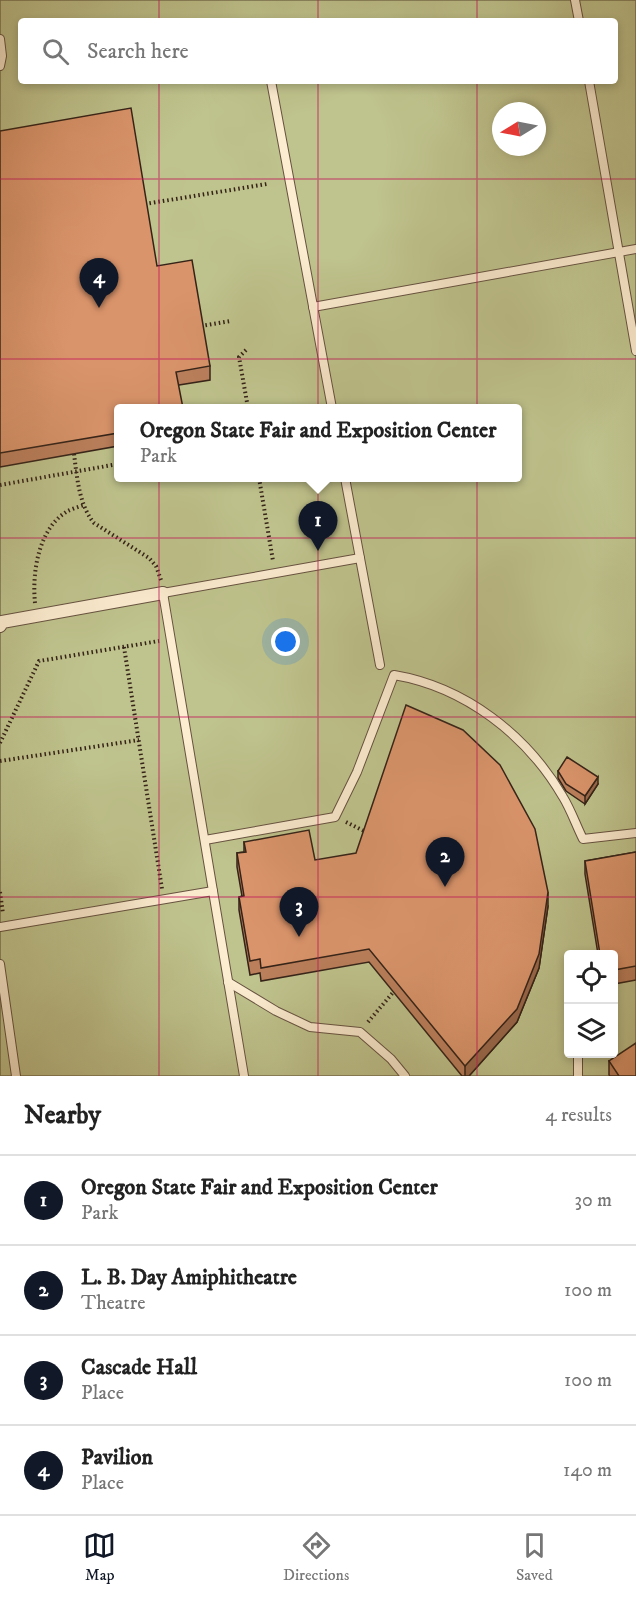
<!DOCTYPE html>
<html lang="en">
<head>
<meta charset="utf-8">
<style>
  body { margin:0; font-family:"IM FELL DW Pica",serif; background:#f2f2f2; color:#222 }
  .controls { position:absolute; right:18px; bottom:18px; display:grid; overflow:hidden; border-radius:6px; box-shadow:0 3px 9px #0003 }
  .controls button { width:54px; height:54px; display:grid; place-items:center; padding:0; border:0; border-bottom:2px solid #e0e0e0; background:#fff; color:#222; font:30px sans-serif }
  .compass { position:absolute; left:492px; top:102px; width:54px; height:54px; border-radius:50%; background:#fff; box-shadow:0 3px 9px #0003; rotate:260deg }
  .you { position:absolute; left:286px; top:642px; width:21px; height:21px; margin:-15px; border:4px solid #fff; border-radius:50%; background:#1a73e8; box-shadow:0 0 0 9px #1a73e833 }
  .badge { display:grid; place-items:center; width:39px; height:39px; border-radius:50%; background:#111827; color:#fff; font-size:20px; font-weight:700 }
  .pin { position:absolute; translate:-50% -50px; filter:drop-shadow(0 2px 3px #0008) }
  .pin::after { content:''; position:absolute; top:32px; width:21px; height:18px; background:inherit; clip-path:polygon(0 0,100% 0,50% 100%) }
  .popup { position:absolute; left:114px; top:404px; width:408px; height:78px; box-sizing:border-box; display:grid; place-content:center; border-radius:6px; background:#fff; filter:drop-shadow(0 2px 4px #0005); font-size:20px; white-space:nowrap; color:#767676 }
  .popup b { font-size:22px; color:#222 }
  .popup::after { content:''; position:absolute; left:50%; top:100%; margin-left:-12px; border:12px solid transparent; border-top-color:#fff }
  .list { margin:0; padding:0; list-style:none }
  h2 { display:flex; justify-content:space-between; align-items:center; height:78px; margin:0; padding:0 24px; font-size:26px }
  h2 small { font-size:20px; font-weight:400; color:#767676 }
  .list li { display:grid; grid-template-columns:39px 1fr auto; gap:18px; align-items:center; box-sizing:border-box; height:90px; padding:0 24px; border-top:2px solid #e0e0e0 }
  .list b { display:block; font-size:22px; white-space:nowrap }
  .list p { margin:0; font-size:20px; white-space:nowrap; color:#767676 }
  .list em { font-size:20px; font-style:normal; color:#767676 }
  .icon { flex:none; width:33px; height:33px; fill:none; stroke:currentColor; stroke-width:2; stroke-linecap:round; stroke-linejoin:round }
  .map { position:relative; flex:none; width:636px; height:1076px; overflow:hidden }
  .search { position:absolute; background:#fff; box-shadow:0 3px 9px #0003; left:18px; right:18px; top:18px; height:66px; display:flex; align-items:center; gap:15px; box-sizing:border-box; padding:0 21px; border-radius:6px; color:#767676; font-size:22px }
  .sheet { height:438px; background:#fff }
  nav { display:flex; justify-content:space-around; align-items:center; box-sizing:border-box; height:84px; border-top:2px solid #e0e0e0; background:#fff; font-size:16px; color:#767676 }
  nav a { display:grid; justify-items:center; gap:3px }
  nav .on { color:#111827 }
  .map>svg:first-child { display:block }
  .green { fill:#bfc38d; stroke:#7a7352; stroke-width:1.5; fill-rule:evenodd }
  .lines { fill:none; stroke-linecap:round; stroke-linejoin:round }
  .service-casing { stroke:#665240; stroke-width:10 }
  .pedestrian-casing { stroke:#665240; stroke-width:14 }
  .path { stroke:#352318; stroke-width:4; stroke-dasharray:1.5 3; stroke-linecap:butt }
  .service { stroke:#fcecd0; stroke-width:8 }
  .pedestrian { stroke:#fcecd0; stroke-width:12 }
  .wall { fill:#bb7f5c; stroke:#352318; stroke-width:1.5 }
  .shaded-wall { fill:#99684b; stroke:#352318; stroke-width:1.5 }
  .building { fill:#da946b; stroke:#352318; stroke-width:1.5 }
  .grid { fill:none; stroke:#c2185b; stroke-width:1.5; stroke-opacity:0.55 }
</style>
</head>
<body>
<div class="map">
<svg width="636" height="1076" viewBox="0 0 636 1076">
  <rect width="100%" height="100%" fill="#fae1b6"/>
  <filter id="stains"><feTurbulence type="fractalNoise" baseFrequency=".00333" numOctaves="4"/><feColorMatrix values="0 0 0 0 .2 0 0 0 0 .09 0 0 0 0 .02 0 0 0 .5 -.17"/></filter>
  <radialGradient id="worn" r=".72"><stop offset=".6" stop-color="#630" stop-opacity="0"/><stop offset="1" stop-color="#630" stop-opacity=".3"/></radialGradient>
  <path class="green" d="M0 0H636V1076H0ZM21 21H615V81H21ZM501 111H537V147H501ZM118 408H518V478H118ZM568 954H614V1054H568Z"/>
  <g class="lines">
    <g class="service-casing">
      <g id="service">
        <polyline points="575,0 579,21"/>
        <polyline points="0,39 2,56 0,66"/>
        <polyline points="271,81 332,408"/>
        <polyline points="589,81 636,351"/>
        <polyline points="313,307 636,249"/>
        <polyline points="345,478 380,665"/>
        <path d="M205 840 335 817 357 772 394 675C465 687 527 735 563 797 571 810 576 825 583 839L636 833"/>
        <polyline points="0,927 213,891"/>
        <polyline points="0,964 16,1076"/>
        <polyline points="228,982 276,1011 310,1027 360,1032 391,1059 405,1076"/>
        <polyline points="578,1054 578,1076"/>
        <polyline points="244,1076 163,593 360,558"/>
      </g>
    </g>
    <g class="pedestrian-casing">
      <polyline id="pedestrian" points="0,626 2,622 163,593"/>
    </g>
    <g class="path">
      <polyline points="145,204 267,184"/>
      <polyline points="201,326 230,321"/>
      <polyline points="246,350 239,357 248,408"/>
      <path d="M74 454C77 477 79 505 94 523L149 558 156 566 161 580"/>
      <polyline points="259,478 273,561"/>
      <polyline points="0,485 118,464"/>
      <path d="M35 603C32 573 38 530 66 512 71 509 78 507 84 505"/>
      <polyline points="124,647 162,889"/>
      <polyline points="0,743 39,661 159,641"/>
      <polyline points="0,761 139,740"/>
      <polyline points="346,822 366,832"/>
      <polyline points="0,892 3,914"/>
      <polyline points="368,1022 396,989"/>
    </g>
    <use href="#service" class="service"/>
    <use href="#pedestrian" class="pedestrian"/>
  </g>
  <g class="wall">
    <polygon points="0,131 157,266 210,366 210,380 179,385 118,408 118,446 0,467"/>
    <polygon points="558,771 598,784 585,804 566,791 558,778"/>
    <polygon points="244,842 315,860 548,906 539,968 517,1022 469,1076 462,1076 369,962 261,981 260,973 250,975 239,910 239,897 242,896 237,867 237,853 244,852"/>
    <polygon points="636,852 636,980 614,984 614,954 598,954 585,874 585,861"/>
    <polygon points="609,1061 636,1076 610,1076 609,1075"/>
  </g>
  <g class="shaded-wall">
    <polygon points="598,777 598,784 585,804 585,796"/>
    <polygon points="548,892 548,906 539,968 517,1022 469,1076 465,1076 465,1066"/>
  </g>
  <g class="building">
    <polygon points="131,108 157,266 192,260 210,366 176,372 183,408 118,408 118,433 0,453 0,131"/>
    <polygon points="406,705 463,730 500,765 535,829 548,892 539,954 517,1009 465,1066 369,949 261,968 260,959 250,961 239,897 244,896 237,853 246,852 244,842 309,830 315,860 356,853"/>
    <polygon points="567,757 598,777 585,796 566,784 558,771"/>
    <polygon points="636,852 636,966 614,970 614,954 600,954 585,861"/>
    <polygon points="636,1043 636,1076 619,1076 609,1061"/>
  </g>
  <path class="grid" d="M159 0V21M318 0V21M477 0V21M159 81V1076M318 81V1076M477 81V1076M0 179H636M0 359H636M0 538H636M0 717H636M0 897H636"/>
  <rect width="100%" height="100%" filter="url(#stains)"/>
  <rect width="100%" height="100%" fill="url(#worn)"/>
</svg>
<div class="controls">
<button><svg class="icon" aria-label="locate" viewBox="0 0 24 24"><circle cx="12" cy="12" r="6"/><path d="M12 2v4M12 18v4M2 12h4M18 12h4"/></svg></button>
<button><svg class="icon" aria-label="layers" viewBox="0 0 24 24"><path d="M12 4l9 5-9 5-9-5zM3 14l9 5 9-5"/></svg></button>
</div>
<svg class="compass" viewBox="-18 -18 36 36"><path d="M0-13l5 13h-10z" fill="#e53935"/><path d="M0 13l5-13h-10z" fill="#767676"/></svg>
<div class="you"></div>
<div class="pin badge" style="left:318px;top:551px">1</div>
<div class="popup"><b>Oregon State Fair and Exposition Center</b>Park</div>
<div class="pin badge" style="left:445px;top:887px">2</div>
<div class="pin badge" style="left:299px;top:937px">3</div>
<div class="pin badge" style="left:99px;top:308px">4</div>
<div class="search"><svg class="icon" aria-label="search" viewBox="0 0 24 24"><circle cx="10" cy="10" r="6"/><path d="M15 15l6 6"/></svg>Search here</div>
</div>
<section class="sheet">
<h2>Nearby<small>4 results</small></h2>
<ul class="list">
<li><span class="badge">1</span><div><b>Oregon State Fair and Exposition Center</b><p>Park</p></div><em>30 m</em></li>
<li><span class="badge">2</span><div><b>L. B. Day Amiphitheatre</b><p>Theatre</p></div><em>100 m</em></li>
<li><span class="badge">3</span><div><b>Cascade Hall</b><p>Place</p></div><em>100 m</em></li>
<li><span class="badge">4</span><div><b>Pavilion</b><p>Place</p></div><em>140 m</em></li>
</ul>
</section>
<nav>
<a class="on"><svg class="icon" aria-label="map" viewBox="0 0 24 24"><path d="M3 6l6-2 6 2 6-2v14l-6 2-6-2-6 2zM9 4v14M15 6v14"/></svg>Map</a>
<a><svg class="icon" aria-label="directions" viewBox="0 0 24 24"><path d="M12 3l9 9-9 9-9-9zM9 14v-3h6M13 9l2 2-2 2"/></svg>Directions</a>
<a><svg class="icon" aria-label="saved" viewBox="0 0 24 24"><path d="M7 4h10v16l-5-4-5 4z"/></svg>Saved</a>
</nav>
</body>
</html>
